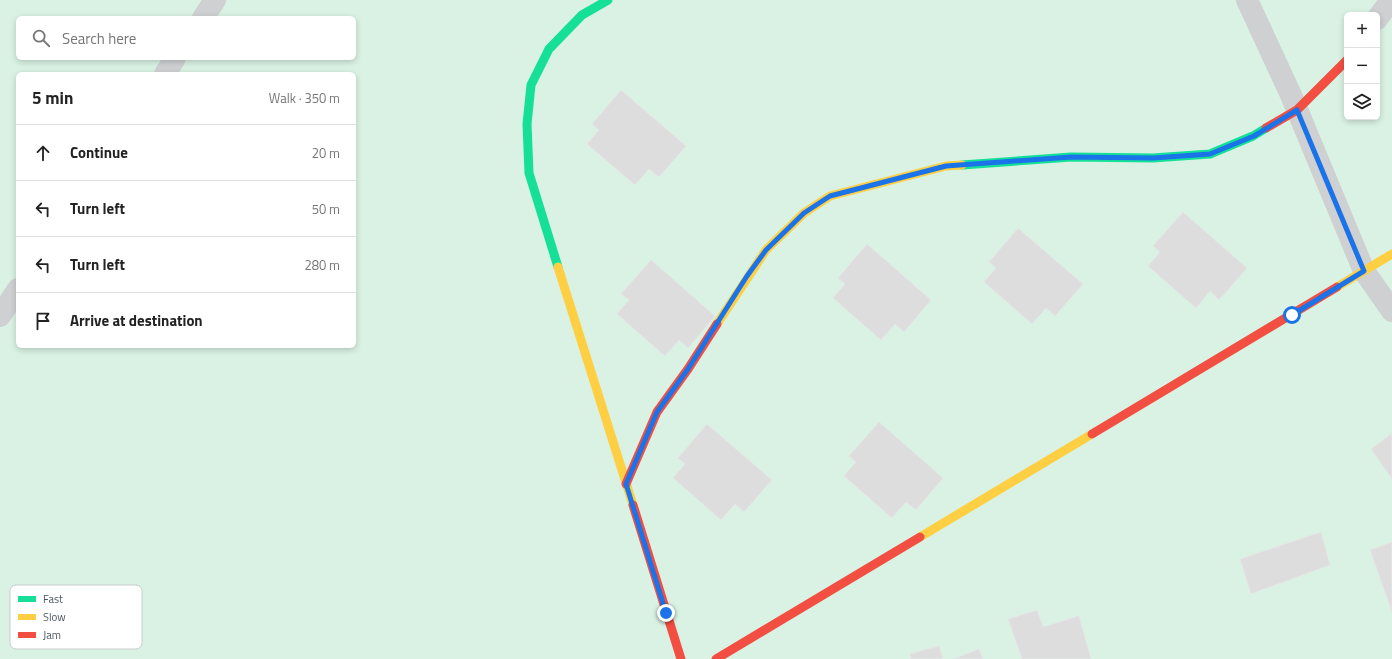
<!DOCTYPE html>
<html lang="en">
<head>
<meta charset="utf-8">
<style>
  body { margin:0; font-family:"Titillium Web",sans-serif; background:#f2f2f2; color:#222 }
  .controls { position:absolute; right:12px; top:12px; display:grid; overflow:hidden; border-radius:6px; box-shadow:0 2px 6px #0003 }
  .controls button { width:36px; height:36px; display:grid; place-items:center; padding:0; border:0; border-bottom:1px solid #e0e0e0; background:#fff; color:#222; font:20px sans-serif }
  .stop { position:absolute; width:12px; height:12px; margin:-9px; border:3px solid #1a73e8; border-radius:50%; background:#fff }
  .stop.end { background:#1a73e8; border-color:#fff; box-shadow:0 1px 4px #0008 }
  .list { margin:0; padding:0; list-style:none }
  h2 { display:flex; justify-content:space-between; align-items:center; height:52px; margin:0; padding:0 16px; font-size:17px }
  h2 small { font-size:13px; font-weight:400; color:#767676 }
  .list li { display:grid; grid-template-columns:26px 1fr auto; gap:12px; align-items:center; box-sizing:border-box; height:56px; padding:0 16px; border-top:1px solid #e0e0e0 }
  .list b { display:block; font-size:15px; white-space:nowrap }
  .list em { font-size:13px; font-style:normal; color:#767676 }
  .icon { flex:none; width:22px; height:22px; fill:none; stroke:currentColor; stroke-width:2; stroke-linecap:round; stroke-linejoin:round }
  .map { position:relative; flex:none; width:1392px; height:659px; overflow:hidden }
  .search { position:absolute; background:#fff; box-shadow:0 2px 6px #0003; left:16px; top:16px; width:340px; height:44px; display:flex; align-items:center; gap:10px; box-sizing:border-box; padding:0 14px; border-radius:6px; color:#767676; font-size:15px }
  .panel { position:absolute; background:#fff; box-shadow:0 2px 6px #0003; left:16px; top:72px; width:340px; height:276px; border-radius:6px }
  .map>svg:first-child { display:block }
  .green { fill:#d9f2e3; fill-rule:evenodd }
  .building { fill:#ddddde; stroke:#e5e6e7 }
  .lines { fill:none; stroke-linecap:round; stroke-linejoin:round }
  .street { stroke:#ced0d2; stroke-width:22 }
  .fast { stroke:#16e098; stroke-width:9 }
  .slow { stroke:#ffcf43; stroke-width:9 }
  .jam { stroke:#f24e42; stroke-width:9 }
  .route { stroke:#1a73e8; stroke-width:5 }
  .key { fill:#fff; stroke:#c9ccd0; stroke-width:1 }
  .key-label { font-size:11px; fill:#4a5661 }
</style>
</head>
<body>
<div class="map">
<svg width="1392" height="659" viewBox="0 0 1392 659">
  <rect width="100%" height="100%" fill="#f4f4f4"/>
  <path class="green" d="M0 0H1392V659H0ZM1347 15H1377V117H1347ZM18 18H354V58H18ZM18 74H354V346H18Z"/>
  <g class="building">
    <polygon points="621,90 686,146 659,177 649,169 635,185 587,144 599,130 592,124"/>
    <polygon points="1183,212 1247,268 1219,300 1210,291 1196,308 1148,266 1160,252 1153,246"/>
    <polygon points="1018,228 1083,284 1055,316 1046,308 1032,324 984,282 996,268 989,262"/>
    <polygon points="867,244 931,300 904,332 895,324 881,340 833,298 845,284 838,278"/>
    <polygon points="651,260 715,316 688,348 679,340 665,356 617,314 629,300 621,294"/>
    <polygon points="879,422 943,478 916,510 906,502 892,518 844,476 856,462 849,456"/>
    <polygon points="707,424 772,480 744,512 735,504 721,520 673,478 685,464 678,458"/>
    <polygon points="1392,433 1392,479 1371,449"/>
    <polygon points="1321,532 1330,565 1251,594 1240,559"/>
    <polygon points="1392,542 1392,612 1370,550"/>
    <polygon points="1037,610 1043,627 1079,616 1091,659 1022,659 1008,619"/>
    <polygon points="939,646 943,659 911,659 910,654"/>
    <polygon points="979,649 983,659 953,659"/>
  </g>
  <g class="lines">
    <g class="street">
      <polyline points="1247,0 1291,95 1364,271 1392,311"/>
      <polyline points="203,18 215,0"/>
      <polyline points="1377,19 1391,0"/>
      <polyline points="165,74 175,58"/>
      <polyline points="0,316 18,289"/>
    </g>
    <g class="fast">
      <polyline points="962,165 1071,157 1153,158 1210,154 1253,136 1266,128"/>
      <polyline points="558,267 529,173 527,124 531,85 549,49 582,15 608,0"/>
    </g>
    <g class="slow">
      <polyline points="558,267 633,505"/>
      <polyline points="1337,287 1392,254"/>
      <polyline points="717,324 766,250 804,213 830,196 946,166 962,165"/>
      <polyline points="920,537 1092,434"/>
    </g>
    <g class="jam">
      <polyline points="1266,128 1297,110 1347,60"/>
      <polyline points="1092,434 1337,287"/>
      <polyline points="626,484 657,412 688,369 717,324"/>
      <polyline points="633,505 681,659"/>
      <polyline points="716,659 920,537"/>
    </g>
  </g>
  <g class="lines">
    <polyline class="route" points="666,613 626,484 657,412 688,369 747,276 766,250 804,213 830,196 946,166 1071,157 1153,158 1210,154 1254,136 1297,110 1364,271 1292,315"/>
  </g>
  <rect x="10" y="585" width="132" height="64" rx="6" class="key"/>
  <rect x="18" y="596" width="18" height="6" fill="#16e098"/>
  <rect x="18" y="614" width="18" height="6" fill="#ffcf43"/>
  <rect x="18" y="632" width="18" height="6" fill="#f24e42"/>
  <g class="key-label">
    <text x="43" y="603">Fast</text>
    <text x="43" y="621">Slow</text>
    <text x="43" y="639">Jam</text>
  </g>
</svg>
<div class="controls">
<button>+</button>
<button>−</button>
<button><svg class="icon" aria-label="layers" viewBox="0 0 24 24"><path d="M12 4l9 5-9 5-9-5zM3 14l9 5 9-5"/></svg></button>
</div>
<div class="stop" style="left:1292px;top:315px"></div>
<div class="stop end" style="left:666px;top:613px"></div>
<div class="search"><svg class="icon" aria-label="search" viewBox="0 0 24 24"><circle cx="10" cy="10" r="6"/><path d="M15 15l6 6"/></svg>Search here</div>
<section class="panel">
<h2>5 min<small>Walk · 350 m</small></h2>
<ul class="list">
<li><svg class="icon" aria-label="ahead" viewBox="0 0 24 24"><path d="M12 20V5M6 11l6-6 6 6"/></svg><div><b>Continue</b></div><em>20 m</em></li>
<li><svg class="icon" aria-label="left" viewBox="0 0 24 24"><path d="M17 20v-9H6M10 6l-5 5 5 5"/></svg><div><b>Turn left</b></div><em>50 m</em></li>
<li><svg class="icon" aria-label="left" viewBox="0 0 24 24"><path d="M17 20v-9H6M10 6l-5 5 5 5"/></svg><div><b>Turn left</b></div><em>280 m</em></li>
<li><svg class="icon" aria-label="arrive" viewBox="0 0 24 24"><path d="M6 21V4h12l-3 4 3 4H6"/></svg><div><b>Arrive at destination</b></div></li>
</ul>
</section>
</div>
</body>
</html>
